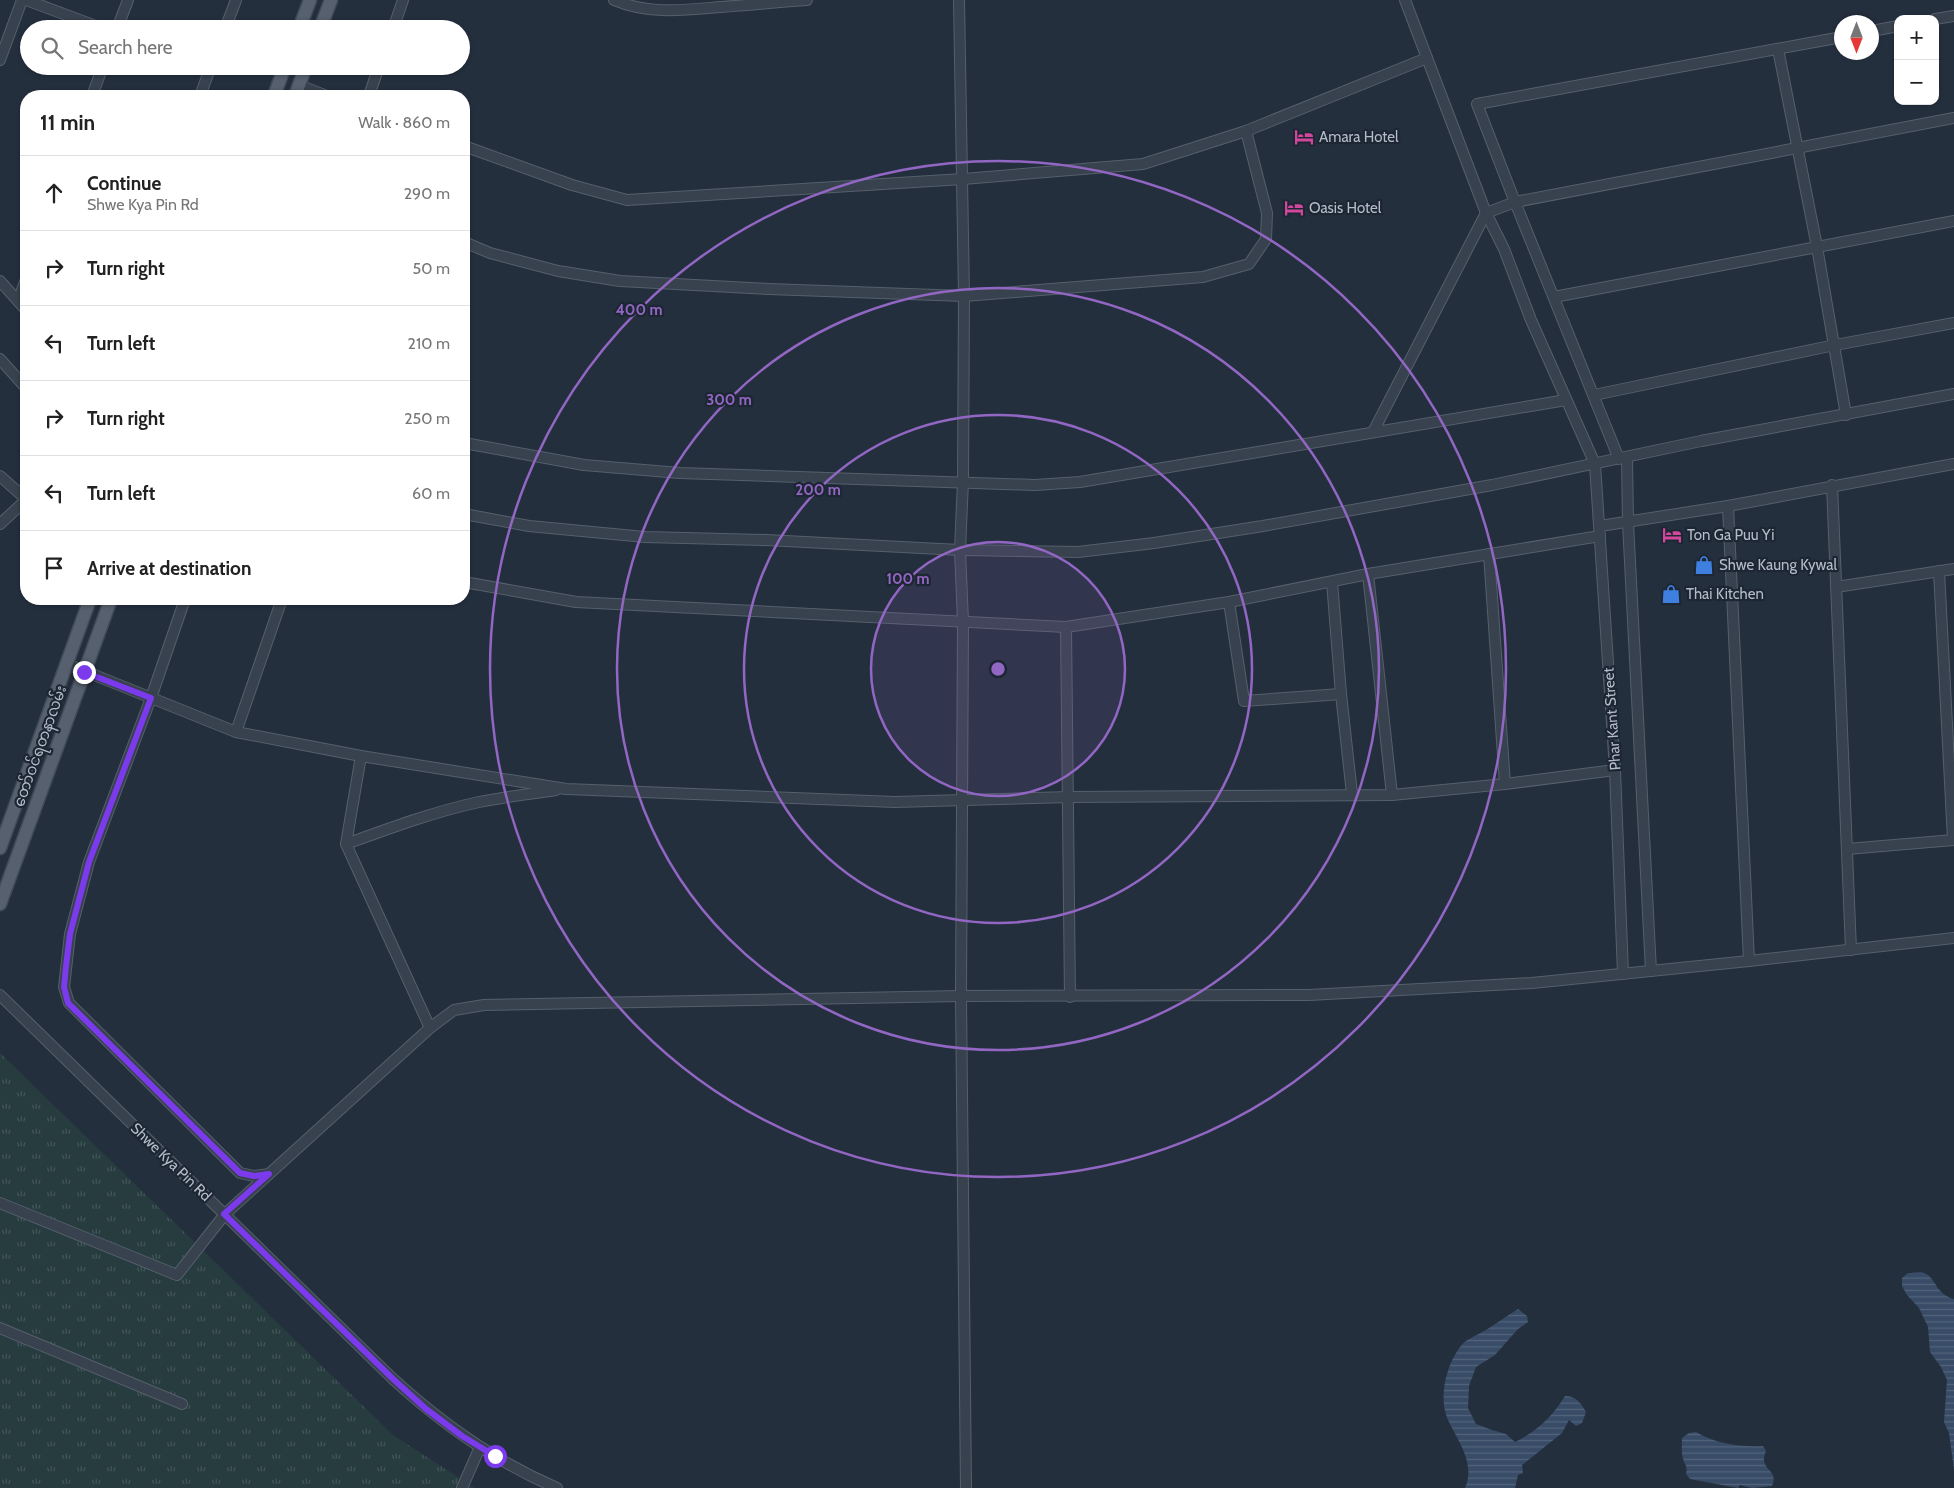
<!DOCTYPE html>
<html lang="en">
<head>
<meta charset="utf-8">
<style>
  body { margin:0; font-family:Cabin,"Noto Sans Myanmar",sans-serif; background:#f6f6f6; color:#222 }
  .controls { position:absolute; right:15px; top:15px; display:grid; overflow:hidden; border-radius:10px; box-shadow:0 1px 4px #0004 }
  .controls button { width:45px; height:45px; display:grid; place-items:center; padding:0; border:0; border-bottom:1px solid #e0e0e0; background:#fff; color:#222; font:25px sans-serif }
  .compass { position:absolute; left:1834px; top:15px; width:45px; height:45px; border-radius:50%; background:#fff; box-shadow:0 1px 4px #0004; rotate:180deg }
  .stop { position:absolute; width:15px; height:15px; margin:-11px; border:4px solid #7c3aed; border-radius:50%; background:#fff }
  .stop.end { background:#7c3aed; border-color:#fff; box-shadow:0 1px 5px #0008 }
  .list { margin:0; padding:0; list-style:none }
  h2 { display:flex; justify-content:space-between; align-items:center; height:65px; margin:0; padding:0 20px; font-size:21px }
  h2 small { font-size:16px; font-weight:400; color:#767676 }
  .list li { display:grid; grid-template-columns:32px 1fr auto; gap:15px; align-items:center; box-sizing:border-box; height:75px; padding:0 20px; border-top:1px solid #e0e0e0 }
  .list b { display:block; font-size:19px; white-space:nowrap }
  .list p { margin:0; font-size:16px; white-space:nowrap; color:#767676 }
  .list em { font-size:16px; font-style:normal; color:#767676 }
  .icon { flex:none; width:28px; height:28px; fill:none; stroke:currentColor; stroke-width:2; stroke-linecap:round; stroke-linejoin:round }
  .map { position:relative; flex:none; width:1954px; height:1488px; overflow:hidden }
  .search { position:absolute; background:#fff; box-shadow:0 1px 4px #0004; left:20px; top:20px; width:450px; height:55px; display:flex; align-items:center; gap:12px; box-sizing:border-box; padding:0 18px; border-radius:28px; color:#767676; font-size:19px }
  .panel { position:absolute; background:#fff; box-shadow:0 1px 4px #0004; left:20px; top:90px; width:450px; height:515px; border-radius:20px }
  .map>svg:first-child { display:block }
  .grass { fill:url(#grass-tufts) }
  .water { fill:url(#water-rules) }
  .lines { fill:none; stroke-linecap:round; stroke-linejoin:round }
  .minor-casing { stroke:#565f6c; stroke-width:12 }
  .major-casing { stroke:#414a57; stroke-width:15 }
  .minor { stroke:#38414e; stroke-width:10 }
  .major { stroke:#56606e; stroke-width:12 }
  .route { stroke:#7c3aed; stroke-width:6 }
  .ring { fill:none; stroke:#9266c3; stroke-width:2.5 }
  .labels { text-anchor:middle; dominant-baseline:central; stroke-width:4.5; stroke-linejoin:round; paint-order:stroke }
  .poi-label { font-size:15px; fill:#b4bcc9; stroke:#1d2633; text-anchor:start }
  .street-label { font-size:15px; fill:#b4bcc9; stroke:#1d2633 }
  .centre { fill:#9266c3; stroke:#1d2633; stroke-width:2.5 }
  .ring-label { font-size:15px; text-anchor:middle; font-weight:bold; fill:#9266c3; stroke:#1d2633; stroke-width:4.5; stroke-linejoin:round; paint-order:stroke }
</style>
</head>
<body>
<div class="map">
<svg width="1954" height="1488" viewBox="0 0 1954 1488">
  <defs>
    <pattern id="grass-tufts" width="24" height="20" patternUnits="userSpaceOnUse" patternTransform="scale(1.25)"><rect width="24" height="20" fill="#263c3f"/><path d="M3 7l-1-3M5 7V3M7 7l1-3M15 17l-1-3M17 17v-4M19 17l1-3" fill="none" stroke="#435659"/></pattern>
    <pattern id="water-rules" width="6" height="5" patternUnits="userSpaceOnUse" patternTransform="scale(1.25)"><rect width="6" height="5" fill="#394c67"/><path d="M0 2.5h6" fill="none" stroke="#53647b"/></pattern>
  </defs>
  <rect width="100%" height="100%" fill="#242f3e"/>
  <polygon class="grass" points="0,1053 393,1435 475,1488 0,1488"/>
  <g class="water">
    <path d="M1908 1273C1913 1273 1920 1272 1924 1273 1936 1277 1935 1294 1954 1299V1470L1949 1433 1944 1422 1947 1380 1941 1367 1930 1352 1928 1327 1919 1308 1907 1295 1902 1286V1278Z"/>
    <path d="M1518 1309 1527 1316 1528 1322 1518 1329 1495 1355 1476 1367 1469 1386 1468 1408 1476 1424 1492 1430 1506 1434 1515 1442C1536 1432 1553 1416 1565 1396 1576 1396 1581 1403 1586 1412L1582 1423 1576 1426 1569 1420 1562 1433 1522 1465 1523 1473 1518 1475 1515 1488H1465C1476 1464 1458 1441 1448 1420 1438 1397 1446 1366 1460 1347 1465 1339 1478 1335 1486 1330 1497 1323 1507 1316 1518 1309Z"/>
    <path d="M1696 1432C1717 1444 1739 1447 1763 1446L1766 1451C1757 1470 1780 1469 1772 1486L1752 1488 1740 1485 1738 1488 1690 1479 1686 1474C1688 1467 1685 1465 1683 1459 1681 1452 1682 1445 1682 1438L1689 1433Z"/>
  </g>
  <g class="lines">
    <g class="minor-casing">
      <g id="minor">
        <polyline points="26,0 104,29"/>
        <path d="M614 0C649 15 685 10 721 7 750 5 778 2 807 0"/>
        <polyline points="959,0 964,296 963,481 960,550 963,622 961,996 966,1488"/>
        <polyline points="1405,0 1486,213 1504,249 1531,320 1595,464 1615,770 1623,974"/>
        <polyline points="1935,19 1954,16"/>
        <polyline points="117,29 128,0"/>
        <polyline points="225,29 236,0"/>
        <polyline points="393,29 403,0"/>
        <polyline points="1872,31 1898,26"/>
        <polyline points="1778,49 1817,247 1846,415"/>
        <polyline points="0,60 22,0"/>
        <polyline points="299,85 327,96"/>
        <polyline points="92,96 103,66"/>
        <polyline points="200,96 211,66"/>
        <polyline points="369,96 379,66"/>
        <polyline points="464,146 572,185 627,200 963,179 1143,164 1246,131 1427,58"/>
        <polyline points="464,242 490,253 558,271 620,281 769,289 964,296 1203,277 1249,264 1266,239 1267,213 1246,131"/>
        <polyline points="0,281 26,310"/>
        <polyline points="1554,297 1954,221"/>
        <polyline points="18,301 26,279"/>
        <polyline points="0,359 26,388"/>
        <polyline points="1594,395 1835,345 1954,323"/>
        <polyline points="1373,432 1486,213 1515,202 1954,118"/>
        <polyline points="464,443 584,465 680,473 1035,485 1080,482 1566,400"/>
        <polyline points="1627,458 1628,523 1651,971"/>
        <polyline points="1619,459 1515,202 1477,104 1842,37"/>
        <polyline points="0,476 26,499"/>
        <polyline points="1832,485 1851,950"/>
        <polyline points="1728,506 1749,961"/>
        <polyline points="464,514 529,526 645,537 766,540 960,550 1078,552 1154,543 1263,526 1492,485 1701,441 1954,394"/>
        <polyline points="0,524 26,500"/>
        <polyline points="1600,526 1728,506 1954,464"/>
        <polyline points="1489,554 1505,784"/>
        <polyline points="1939,571 1953,840"/>
        <polyline points="1368,574 1392,795"/>
        <polyline points="464,582 576,602 1066,627 1229,602 1368,574 1600,536"/>
        <polyline points="1332,582 1341,694 1352,794"/>
        <polyline points="1836,587 1954,569"/>
        <polyline points="185,599 151,698 89,862 70,934 64,987 69,1003 240,1173 254,1176 269,1174 430,1028 454,1010 484,1005 961,996 1309,995 1532,983 1749,961 1954,938"/>
        <polyline points="1229,602 1244,701 1341,694"/>
        <polyline points="1066,627 1070,997"/>
        <polyline points="67,664 236,732 361,756 566,789 895,802 1069,797 1392,795 1505,784 1615,770"/>
        <polyline points="236,732 282,599"/>
        <polyline points="361,756 346,844 430,1028"/>
        <path d="M346 844C390 828 433 812 479 802 504 797 530 794 556 790"/>
        <polyline points="1847,849 1954,840"/>
        <path d="M0 995 392 1378C442 1424 494 1461 557 1488"/>
        <polyline points="0,1203 177,1275 225,1214 268,1175"/>
        <polyline points="0,1328 182,1404"/>
        <polyline points="462,1488 480,1447"/>
      </g>
    </g>
    <g class="major-casing">
      <g id="major">
        <polyline points="299,29 310,0"/>
        <polyline points="320,29 331,0"/>
        <polyline points="274,96 285,66"/>
        <polyline points="295,96 306,66"/>
        <polyline points="0,848 90,599"/>
        <polyline points="0,904 111,599"/>
      </g>
    </g>
    <use href="#minor" class="minor"/>
    <use href="#major" class="major"/>
  </g>
  <g class="lines">
    <polyline class="route" points="84,672 151,698 89,862 70,934 66,966 64,987 68,1003 240,1173 254,1176 269,1174 224,1214 392,1378 426,1409 462,1436 495,1456"/>
  </g>
  <circle cx="998" cy="669" r="127" fill="#9266c3" fill-opacity=".12"/>
  <g class="ring">
    <circle cx="998" cy="669" r="127"/>
    <circle cx="998" cy="669" r="254"/>
    <circle cx="998" cy="669" r="381"/>
    <circle cx="998" cy="669" r="508"/>
  </g>
  <defs>
    <g id="hotel-bare" transform="scale(1.5)"><path d="M-6-4.5h1.5V1H6V5H4.5V3h-9V5H-6ZM-4 0a1.8 1.8 0 1 1 3.6 0ZM.5 0V-2.5h3Q6-2.5 6 0Z" fill="#d1479c" stroke="#1d2633" stroke-width="2.5" paint-order="stroke"/></g>
    <g id="shop-bare" transform="scale(1.5)"><path d="M-5-2.5h2.3a2.7 3.5 0 0 1 5.4 0H5L5.5 6h-11ZM-1.5-2.5h3a1.5 2.3 0 0 0-3 0Z" fill="#3f7fe0" stroke="#1d2633" stroke-width="2.5" paint-order="stroke"/></g>
  </defs>
  <g fill-rule="evenodd">
    <use href="#hotel-bare" x="1304" y="137"/>
    <use href="#hotel-bare" x="1294" y="208"/>
    <use href="#hotel-bare" x="1672" y="535"/>
    <use href="#shop-bare" x="1704" y="565"/>
    <use href="#shop-bare" x="1671" y="594"/>
  </g>
  <g class="labels">
    <g class="poi-label">
      <text x="1319" y="137">Amara Hotel</text>
      <text x="1309" y="208">Oasis Hotel</text>
      <text x="1687" y="535">Ton Ga Puu Yi</text>
      <text x="1719" y="565">Shwe Kaung Kywal</text>
      <text x="1686" y="594">Thai Kitchen</text>
    </g>
    <g class="street-label">
      <text transform="translate(1612 719) rotate(-94)">Phar Kant Street</text>
      <text transform="translate(40 746) rotate(-70)">တော်ဝင်ရတနာလမ်း</text>
      <text transform="translate(171 1162) rotate(44)">Shwe Kya Pin Rd</text>
    </g>
  </g>
  <circle cx="998" cy="669" r="8" class="centre"/>
  <g class="ring-label">
    <text x="639" y="315">400 m</text>
    <text x="729" y="405">300 m</text>
    <text x="818" y="495">200 m</text>
    <text x="908" y="584">100 m</text>
  </g>
</svg>
<div class="controls">
<button>+</button>
<button>−</button>
</div>
<svg class="compass" viewBox="-18 -18 36 36"><path d="M0-13l5 13h-10z" fill="#e53935"/><path d="M0 13l5-13h-10z" fill="#767676"/></svg>
<div class="stop" style="left:495px;top:1456px"></div>
<div class="stop end" style="left:84px;top:672px"></div>
<div class="search"><svg class="icon" aria-label="search" viewBox="0 0 24 24"><circle cx="10" cy="10" r="6"/><path d="M15 15l6 6"/></svg>Search here</div>
<section class="panel">
<h2>11 min<small>Walk · 860 m</small></h2>
<ul class="list">
<li><svg class="icon" aria-label="ahead" viewBox="0 0 24 24"><path d="M12 20V5M6 11l6-6 6 6"/></svg><div><b>Continue</b><p>Shwe Kya Pin Rd</p></div><em>290 m</em></li>
<li><svg class="icon" aria-label="right" viewBox="0 0 24 24"><path d="M7 20v-9h11M14 6l5 5-5 5"/></svg><div><b>Turn right</b></div><em>50 m</em></li>
<li><svg class="icon" aria-label="left" viewBox="0 0 24 24"><path d="M17 20v-9H6M10 6l-5 5 5 5"/></svg><div><b>Turn left</b></div><em>210 m</em></li>
<li><svg class="icon" aria-label="right" viewBox="0 0 24 24"><path d="M7 20v-9h11M14 6l5 5-5 5"/></svg><div><b>Turn right</b></div><em>250 m</em></li>
<li><svg class="icon" aria-label="left" viewBox="0 0 24 24"><path d="M17 20v-9H6M10 6l-5 5 5 5"/></svg><div><b>Turn left</b></div><em>60 m</em></li>
<li><svg class="icon" aria-label="arrive" viewBox="0 0 24 24"><path d="M6 21V4h12l-3 4 3 4H6"/></svg><div><b>Arrive at destination</b></div></li>
</ul>
</section>
</div>
</body>
</html>
